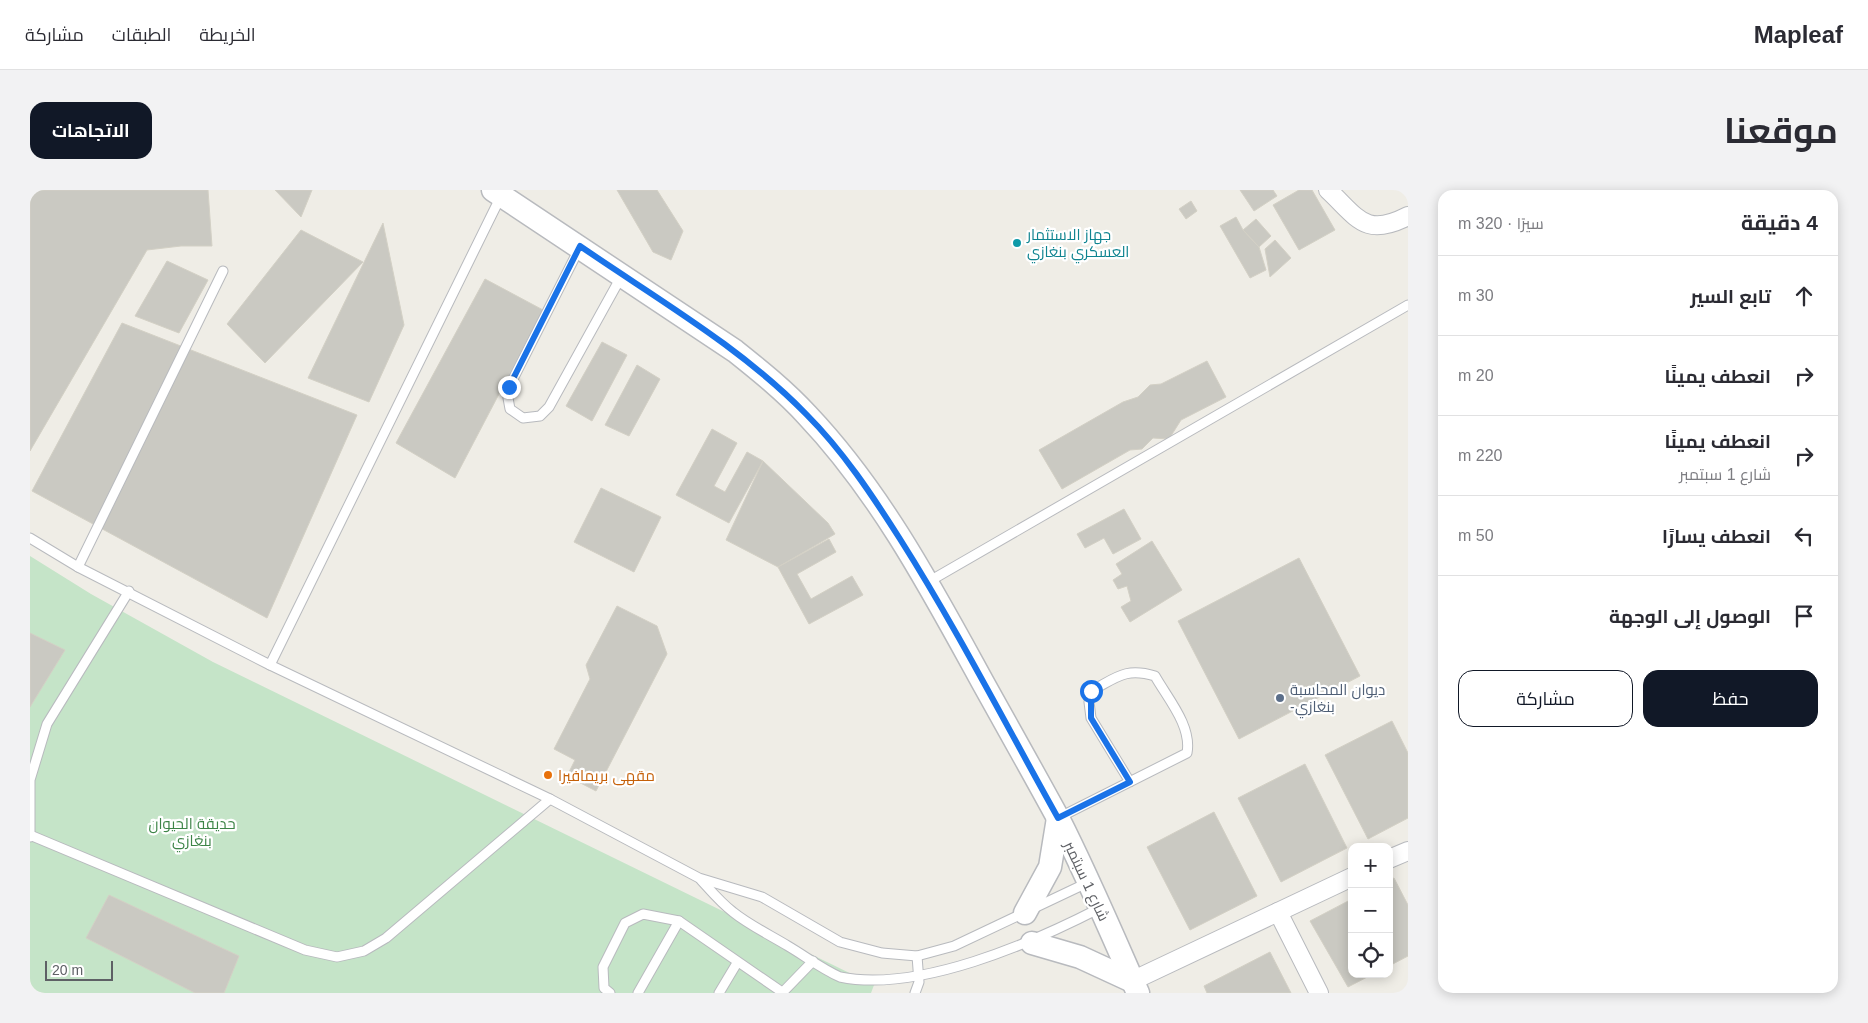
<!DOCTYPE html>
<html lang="ar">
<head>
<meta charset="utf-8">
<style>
  body { margin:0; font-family:Arial,Cairo,sans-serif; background:#f2f2f3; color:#2b2b33; direction:rtl }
  .controls { position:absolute; right:15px; bottom:15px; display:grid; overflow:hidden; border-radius:10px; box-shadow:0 2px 12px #0003 }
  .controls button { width:45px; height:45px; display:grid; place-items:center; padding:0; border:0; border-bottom:1px solid #e1e1e2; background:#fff; color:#2b2b33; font:25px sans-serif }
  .scale { position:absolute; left:15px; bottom:12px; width:68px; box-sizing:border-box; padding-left:5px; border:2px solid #5e6065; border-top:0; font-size:14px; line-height:18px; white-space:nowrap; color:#5e6065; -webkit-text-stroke:4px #fff; paint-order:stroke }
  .stop { position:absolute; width:15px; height:15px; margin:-11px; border:4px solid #1a73e8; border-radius:50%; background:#fff }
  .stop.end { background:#1a73e8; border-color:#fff; box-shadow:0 1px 5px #0008 }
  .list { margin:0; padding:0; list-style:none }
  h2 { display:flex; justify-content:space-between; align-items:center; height:65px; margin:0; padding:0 20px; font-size:21px }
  h2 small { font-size:16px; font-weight:400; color:#7c7c81 }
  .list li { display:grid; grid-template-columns:32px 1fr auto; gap:15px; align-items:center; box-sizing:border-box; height:80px; padding:0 20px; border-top:1px solid #e1e1e2 }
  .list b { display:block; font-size:19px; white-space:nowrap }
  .list p { margin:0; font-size:16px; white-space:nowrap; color:#7c7c81 }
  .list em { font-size:16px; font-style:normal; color:#7c7c81 }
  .actions { display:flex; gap:10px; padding:15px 20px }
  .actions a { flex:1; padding:11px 0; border:1px solid #111827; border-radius:15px; text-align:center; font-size:18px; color:#111827 }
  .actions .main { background:#111827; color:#fff }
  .icon { flex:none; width:28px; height:28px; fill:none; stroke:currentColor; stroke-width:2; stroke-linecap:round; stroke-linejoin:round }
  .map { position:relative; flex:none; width:1378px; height:803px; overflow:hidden; direction:ltr; border-radius:15px }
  header { display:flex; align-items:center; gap:30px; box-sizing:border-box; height:70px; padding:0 25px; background:#fff; border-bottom:1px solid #e1e1e2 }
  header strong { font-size:24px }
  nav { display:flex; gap:28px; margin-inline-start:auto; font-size:18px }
  .intro { display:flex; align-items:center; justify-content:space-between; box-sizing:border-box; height:120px; padding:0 30px }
  h1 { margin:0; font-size:35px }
  .button { padding:12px 22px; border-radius:15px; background:#111827; color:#fff; font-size:18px; font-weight:700 }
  main { display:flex; gap:30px; padding:0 30px }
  aside { flex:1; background:#fff; border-radius:15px; box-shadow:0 2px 12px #0003 }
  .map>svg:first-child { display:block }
  .green { fill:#c5e4c8 }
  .building { fill:#cac9c2; stroke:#d3d0c5 }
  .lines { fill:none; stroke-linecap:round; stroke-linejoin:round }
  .service-casing { stroke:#b8babe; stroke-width:11 }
  .minor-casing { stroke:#b8babe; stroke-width:20 }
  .tertiary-casing { stroke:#b8babe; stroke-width:25 }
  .service { stroke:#fff; stroke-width:9 }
  .minor { stroke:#fff; stroke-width:18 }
  .tertiary { stroke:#fff; stroke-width:22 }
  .route { stroke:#1a73e8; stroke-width:6 }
  .culture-dot { fill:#0f9aa8; stroke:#fff; stroke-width:2 }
  .service-dot { fill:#5c6f8a; stroke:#fff; stroke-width:2 }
  .food-dot { fill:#e8710a; stroke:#fff; stroke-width:2 }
  .labels { text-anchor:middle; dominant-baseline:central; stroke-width:4.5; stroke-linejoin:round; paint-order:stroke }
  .culture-label { font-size:15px; fill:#0d838f; stroke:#fff; text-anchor:start }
  .service-label { font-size:15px; fill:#4e5e75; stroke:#fff; text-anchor:start }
  .food-label { font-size:15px; fill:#c56008; stroke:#fff; text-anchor:start }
  .park-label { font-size:15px; fill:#3d8447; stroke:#fff }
  .street-label { font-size:15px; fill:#5e6065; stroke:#fff }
</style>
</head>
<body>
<header>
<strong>Mapleaf</strong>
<nav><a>الخريطة</a><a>الطبقات</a><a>مشاركة</a></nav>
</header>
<div class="intro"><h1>موقعنا</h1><a class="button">الاتجاهات</a></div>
<main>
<aside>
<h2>4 دقيقة<small>سيرًا · 320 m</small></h2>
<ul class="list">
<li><svg class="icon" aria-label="ahead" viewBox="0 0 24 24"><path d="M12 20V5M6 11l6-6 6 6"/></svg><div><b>تابع السير</b></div><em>30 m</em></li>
<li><svg class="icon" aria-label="right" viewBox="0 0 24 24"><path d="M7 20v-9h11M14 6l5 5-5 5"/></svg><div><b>انعطف يمينًا</b></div><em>20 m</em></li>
<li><svg class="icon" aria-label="right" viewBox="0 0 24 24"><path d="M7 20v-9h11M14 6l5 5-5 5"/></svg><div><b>انعطف يمينًا</b><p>شارع 1 سبتمبر</p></div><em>220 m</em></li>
<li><svg class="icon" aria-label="left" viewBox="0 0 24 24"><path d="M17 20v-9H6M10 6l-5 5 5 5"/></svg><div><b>انعطف يسارًا</b></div><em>50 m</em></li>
<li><svg class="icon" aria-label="arrive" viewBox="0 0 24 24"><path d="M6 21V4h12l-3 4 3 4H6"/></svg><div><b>الوصول إلى الوجهة</b></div></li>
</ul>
<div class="actions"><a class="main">حفظ</a><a>مشاركة</a></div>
</aside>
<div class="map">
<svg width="1378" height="803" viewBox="0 0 1378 803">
  <rect width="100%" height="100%" fill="#efede6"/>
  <polygon class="green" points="0,366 61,404 183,472 844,795 841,803 0,803"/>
  <g class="building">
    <polygon points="0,0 178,0 182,56 151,56 117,60 0,261"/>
    <polygon points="245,0 282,0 271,27"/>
    <polygon points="587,0 627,0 653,41 641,70 623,62"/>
    <polygon points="1210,0 1243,0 1247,6 1224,21"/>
    <polygon points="1269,0 1282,0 1305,40 1269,60 1243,15"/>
    <polygon points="1161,11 1167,21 1156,29 1149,19"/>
    <polygon points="1206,27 1213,40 1229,57 1236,80 1220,88 1190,36"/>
    <polygon points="1226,29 1241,46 1229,57 1213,40"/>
    <polygon points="353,33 374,135 339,212 278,188"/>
    <polygon points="271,40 333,72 235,173 197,134"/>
    <polygon points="1245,50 1261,68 1240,87 1235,59"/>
    <polygon points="137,71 178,90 149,143 105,126"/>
    <polygon points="455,89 513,120 425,288 366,253"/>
    <polygon points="92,133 327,225 237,428 2,301"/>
    <polygon points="572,152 597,165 562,231 536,216"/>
    <polygon points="1177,171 1196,207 1151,230 1139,249 1123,248 1112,259 1100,260 1032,299 1009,260 1093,212 1108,207 1120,195 1131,194"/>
    <polygon points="607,175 630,189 599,246 575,235"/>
    <polygon points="682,239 707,253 684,296 695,302 717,262 733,271 699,333 646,305"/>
    <polygon points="733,271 798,333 805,344 748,377 696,350"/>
    <polygon points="571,298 631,327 604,382 544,352"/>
    <polygon points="1094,319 1111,349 1083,364 1074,348 1055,358 1047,344"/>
    <polygon points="799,349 806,362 767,384 781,409 822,386 833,405 779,434 748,377"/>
    <polygon points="1122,351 1152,400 1100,432 1091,417 1101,411 1097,396 1088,399 1083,390 1092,384 1086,374"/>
    <polygon points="1269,368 1330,486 1209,549 1148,431"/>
    <polygon points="587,416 627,436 637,464 566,601 537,586 545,570 524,559 560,489 556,475"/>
    <polygon points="0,443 35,460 0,517"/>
    <polygon points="1362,531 1378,563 1378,628 1338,649 1295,565"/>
    <polygon points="1275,574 1317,658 1251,692 1208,608"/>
    <polygon points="1184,622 1227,706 1160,740 1117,657"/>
    <polygon points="1364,688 1378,715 1378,766 1359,776 1359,690"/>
    <polygon points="79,705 209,766 194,803 165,803 56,748"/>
    <polygon points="1322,709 1322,784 1343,784 1318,797 1280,731"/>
    <polygon points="1240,762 1261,803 1177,803 1174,796"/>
  </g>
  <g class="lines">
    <g class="service-casing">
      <g id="service">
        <polyline points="549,59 479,197 478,208 480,219 493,228 510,226 519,217 591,87"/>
        <polyline points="0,348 48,377 240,475 520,609 669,688 732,707 810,752 852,763 887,766 924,756 1059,692"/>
        <polyline points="48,377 193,81"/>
        <polyline points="898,392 1378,115"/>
        <polyline points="240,475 471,6"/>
        <path d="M1028 628 1157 563C1162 536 1138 509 1125 486 1095 477 1086 488 1061 501L1059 512 1061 528 1100 592"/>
        <polyline points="0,645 275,760 307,767 334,761 356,748 520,609"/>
        <polyline points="0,647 0,590 17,534 99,401"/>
        <path d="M671 690C681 701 691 713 703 722 719 735 740 745 758 756 775 766 792 779 810 787 888 803 1002 753 1070 718"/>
        <polyline points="580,803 574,798 573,777 595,733 613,724 649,731 752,802"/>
        <polyline points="608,803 649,731"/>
        <polyline points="689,803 707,773"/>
        <polyline points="752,803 783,771"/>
        <polyline points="885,803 889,792 887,766"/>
      </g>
    </g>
    <g class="minor-casing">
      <g id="minor">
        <path d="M1298 0C1328 28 1335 48 1378 26"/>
        <polyline points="1359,669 1378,661"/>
        <polyline points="1248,722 1289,803"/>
        <polyline points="1102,791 1322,687"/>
      </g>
    </g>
    <g class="tertiary-casing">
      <g id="tertiary">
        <path d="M463 0 705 161C730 181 755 201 777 225 850 302 901 398 952 491 977 536 1003 582 1028 628 1057 685 1082 744 1108 803"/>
        <polyline points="995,723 1020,677 1028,628"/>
        <polyline points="1002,753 1050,767 1102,791"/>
      </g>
    </g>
    <use href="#service" class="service"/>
    <use href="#minor" class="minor"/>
    <use href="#tertiary" class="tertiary"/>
  </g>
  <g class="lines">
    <path class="route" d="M479 197 550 56C627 109 711 157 776 224 813 261 842 305 870 349 927 439 976 535 1028 628L1100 592 1061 528V501"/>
  </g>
  <circle class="culture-dot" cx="987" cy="53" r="5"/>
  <circle class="service-dot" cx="1250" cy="508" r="5"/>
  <circle class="food-dot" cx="518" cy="585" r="5"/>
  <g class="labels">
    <g class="culture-label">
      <text x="997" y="44">جهاز الاستثمار<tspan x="997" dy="17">العسكري بنغازي</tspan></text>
    </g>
    <g class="service-label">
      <text x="1260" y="499">ديوان المحاسبة<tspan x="1260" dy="17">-بنغازي</tspan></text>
    </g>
    <g class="food-label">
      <text x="528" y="585">مقهى بريمافيرا</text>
    </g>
    <g class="park-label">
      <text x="162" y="633">حديقة الحيوان<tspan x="162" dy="17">بنغازي</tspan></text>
    </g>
    <g class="street-label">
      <text transform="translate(1057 691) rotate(65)">شارع 1 سبتمبر</text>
    </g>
  </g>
</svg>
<div class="controls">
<button>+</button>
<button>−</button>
<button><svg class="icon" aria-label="locate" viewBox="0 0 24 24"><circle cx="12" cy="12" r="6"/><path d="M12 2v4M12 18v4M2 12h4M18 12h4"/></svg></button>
</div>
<div class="scale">20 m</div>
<div class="stop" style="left:1061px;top:501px"></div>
<div class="stop end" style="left:479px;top:197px"></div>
</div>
</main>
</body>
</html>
